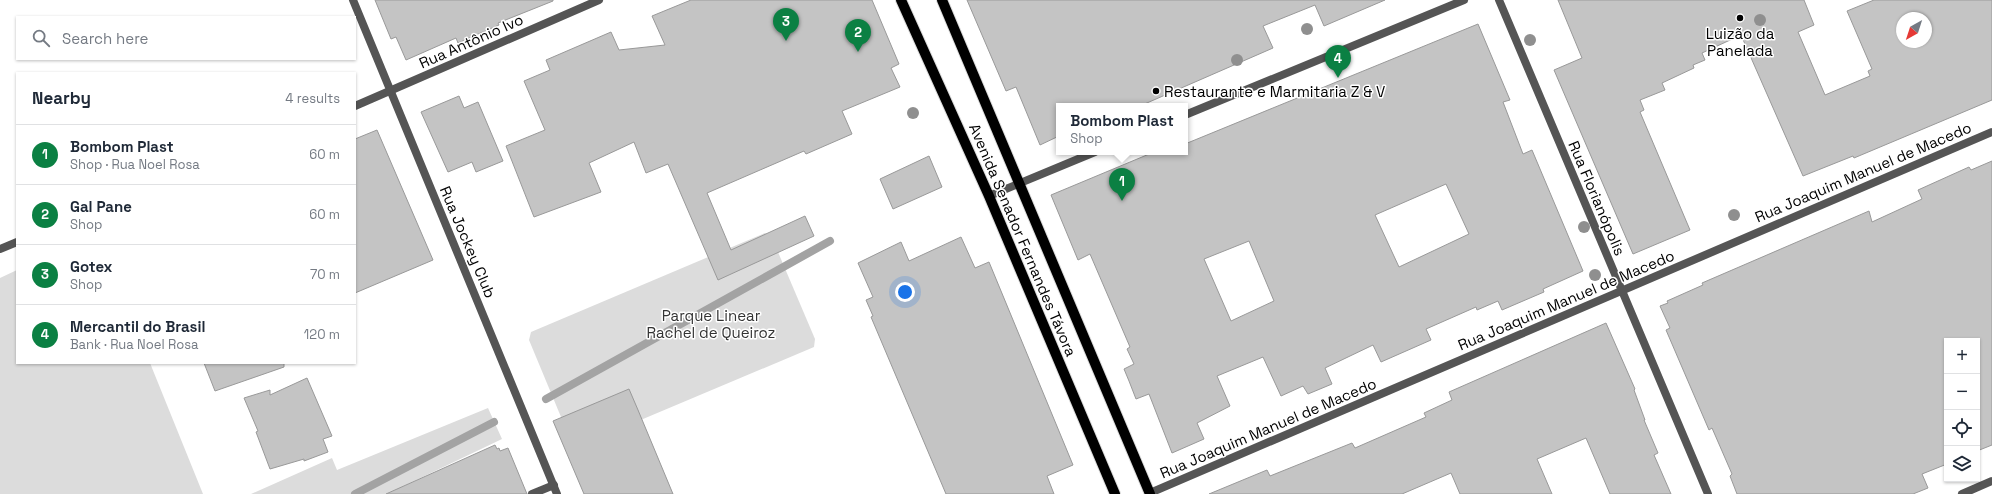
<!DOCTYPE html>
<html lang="en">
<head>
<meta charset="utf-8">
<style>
  body { margin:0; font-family:"Space Grotesk",sans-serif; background:#f6f6f7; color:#1f2937 }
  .controls { position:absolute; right:12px; bottom:12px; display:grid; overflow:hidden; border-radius:0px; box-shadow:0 1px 3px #0004 }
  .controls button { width:36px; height:36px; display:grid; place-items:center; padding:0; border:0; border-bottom:1px solid #e0e1e3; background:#fff; color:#1f2937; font:20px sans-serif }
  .compass { position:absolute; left:1896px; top:12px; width:36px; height:36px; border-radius:50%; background:#fff; box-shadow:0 1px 3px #0004; rotate:219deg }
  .you { position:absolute; left:905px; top:292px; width:14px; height:14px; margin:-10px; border:3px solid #fff; border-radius:50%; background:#1a73e8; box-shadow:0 0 0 6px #1a73e833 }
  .badge { display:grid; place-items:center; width:26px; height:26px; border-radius:50%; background:#0b8043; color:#fff; font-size:13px; font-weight:700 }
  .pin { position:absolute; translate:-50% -33px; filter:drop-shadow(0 1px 2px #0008) }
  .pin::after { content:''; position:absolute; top:21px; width:14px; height:12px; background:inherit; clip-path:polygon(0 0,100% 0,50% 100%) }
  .popup { position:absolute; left:1056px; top:103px; width:132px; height:52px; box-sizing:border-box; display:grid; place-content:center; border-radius:0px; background:#fff; filter:drop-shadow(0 1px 3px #0005); font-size:13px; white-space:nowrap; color:#747a83 }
  .popup b { font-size:15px; color:#1f2937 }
  .popup::after { content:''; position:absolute; left:50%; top:100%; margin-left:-8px; border:8px solid transparent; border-top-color:#fff }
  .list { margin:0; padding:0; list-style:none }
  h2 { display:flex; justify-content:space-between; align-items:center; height:52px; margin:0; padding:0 16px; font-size:17px }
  h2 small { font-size:13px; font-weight:400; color:#747a83 }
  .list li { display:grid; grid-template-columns:26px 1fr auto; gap:12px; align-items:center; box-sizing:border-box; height:60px; padding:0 16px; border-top:1px solid #e0e1e3 }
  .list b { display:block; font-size:15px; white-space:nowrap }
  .list p { margin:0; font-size:13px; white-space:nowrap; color:#747a83 }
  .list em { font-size:13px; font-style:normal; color:#747a83 }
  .icon { flex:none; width:22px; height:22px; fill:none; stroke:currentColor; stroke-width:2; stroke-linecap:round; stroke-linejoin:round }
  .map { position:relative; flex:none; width:1992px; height:494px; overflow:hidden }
  .search { position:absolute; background:#fff; box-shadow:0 1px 3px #0004; left:16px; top:16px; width:340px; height:44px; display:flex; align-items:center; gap:10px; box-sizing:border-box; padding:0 14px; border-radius:0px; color:#747a83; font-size:15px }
  .panel { position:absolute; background:#fff; box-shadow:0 1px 3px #0004; left:16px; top:72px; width:340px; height:292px; border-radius:0px }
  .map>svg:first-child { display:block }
  .green { fill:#dcdcdc }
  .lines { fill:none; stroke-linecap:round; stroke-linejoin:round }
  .stream { stroke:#a3a3a3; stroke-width:8 }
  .building { fill:#c4c4c4; stroke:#999; fill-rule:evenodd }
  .primary-casing { stroke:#dbdbdb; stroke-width:12 }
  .lane { stroke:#555; stroke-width:8 }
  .street { stroke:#555; stroke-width:8 }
  .primary { stroke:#000; stroke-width:10 }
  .tree { fill:#8f8f8f }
  .poi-dot { fill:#000; stroke:#fff; stroke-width:1.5 }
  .labels { text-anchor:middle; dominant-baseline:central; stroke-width:3; stroke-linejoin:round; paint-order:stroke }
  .poi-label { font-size:15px; fill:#000; stroke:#fff }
  .street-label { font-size:15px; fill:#000; stroke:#fff }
  .park-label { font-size:15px; fill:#333; stroke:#fff }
</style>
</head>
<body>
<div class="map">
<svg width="1992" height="494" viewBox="0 0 1992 494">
  <rect width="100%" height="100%" fill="#fff"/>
  <g class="green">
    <polygon points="765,233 772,238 815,339 814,347 579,446 571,441 529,340 531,332"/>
    <polygon points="17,270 17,363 150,363 203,494 0,494 0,278"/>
    <polygon points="488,408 502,439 387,494 251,494 332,458 337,470"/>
  </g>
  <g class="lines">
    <g class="stream">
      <polyline points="546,399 830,241"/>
      <polyline points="355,494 494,422"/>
    </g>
  </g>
  <g class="building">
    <polygon points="375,0 553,0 553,1 498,23 499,25 458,43 456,38 406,60 396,37 391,39"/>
    <polygon points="691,0 872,0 899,64 891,68 900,87 842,111 852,134 806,154 804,151 707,193 731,250 805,216 814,236 718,280 668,164 646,173 634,142 589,163 601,192 534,217 506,146 545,130 524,81 550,70 546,60 611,32 619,50 665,45 652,16"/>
    <polygon points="967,0 1385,0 1324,26 1315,5 1263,26 1273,48 1140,106 1059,106 1059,136 1040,145 1016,87 1006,91"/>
    <path d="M1558 0H1804L1814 25 1798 32 1825 95 1870 76 1868 71 1872 69 1847 11 1874 0H1992V100L1854 158 1853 156 1803 176 1741 35 1702 53 1705 60 1693 65 1694 68 1662 83 1665 90 1640 100 1644 110 1640 112 1690 230 1633 254 1554 70 1582 58ZM1902 18H1926V42H1902Z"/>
    <path d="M1478 24 1510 100 1503 102 1523 154 1532 150 1583 271 1543 289 1544 292 1502 310 1498 301 1477 310 1476 307 1426 329 1431 340 1381 362 1373 345 1325 368 1332 384 1308 394 1303 386 1281 396 1263 357 1217 376 1230 406 1197 423 1204 439 1172 453 1149 394 1136 399 1129 381 1124 369 1134 364 1127 349 1130 347 1090 254 1078 260 1051 195 1154 152H1185V144ZM1446 184 1469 234 1399 267 1375 215ZM1249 241 1274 301 1231 321 1204 259Z"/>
    <polygon points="459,96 464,108 478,102 503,161 476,172 472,162 448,172 421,112"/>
    <polygon points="377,130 433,260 355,293 355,139"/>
    <polygon points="929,156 942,187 893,209 880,179"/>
    <polygon points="1992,161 1992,445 1977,451 1977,341 1947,341 1947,464 1922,474 1928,488 1913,494 1737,494 1730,476 1732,474 1712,428 1709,430 1666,330 1670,328 1660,306 1668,303 1667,301 1703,285 1702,283 1869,211 1872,222 1922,199 1918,190 1969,167 1971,170"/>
    <polygon points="961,237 975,268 989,262 1073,465 1047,476 1054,494 946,494 871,317 873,316 866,300 873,297 858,263 901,242 909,261"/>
    <polygon points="1606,323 1635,389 1634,390 1645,420 1644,420 1658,453 1654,455 1671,494 1610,494 1586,438 1537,459 1552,494 1460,494 1451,473 1402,494 1209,494 1267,470 1270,476 1352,443 1355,448 1426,417 1424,413 1452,400 1449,392"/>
    <polygon points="204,363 284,363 284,367 215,391"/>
    <polygon points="307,378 332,436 323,439 328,452 304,461 304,459 270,469 256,432 258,431 244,398 270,390 270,395"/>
    <polygon points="629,389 638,410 673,494 584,494 553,421"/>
    <polygon points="495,445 497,449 499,448 500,451 508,448 527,494 386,494"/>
  </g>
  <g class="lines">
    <g class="primary-casing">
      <g id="primary">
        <polyline points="901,0 989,196 1115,494"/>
        <polyline points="942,0 1150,494"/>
      </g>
    </g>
    <polyline class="lane" points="532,494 554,485"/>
    <g class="street">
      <polyline points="353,0 557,494"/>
      <polyline points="1499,0 1708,494"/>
      <polyline points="355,106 599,0"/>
      <polyline points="1185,115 1464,0"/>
      <polyline points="989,196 1095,152"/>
      <polyline points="0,249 17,242"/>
      <polyline points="1150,493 1992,132"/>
      <polyline points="1962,494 1992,481"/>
    </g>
    <use href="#primary" class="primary"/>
  </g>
  <g class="tree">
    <circle cx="1760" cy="20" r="6"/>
    <circle cx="1307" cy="29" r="6"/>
    <circle cx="1530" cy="40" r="6"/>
    <circle cx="1237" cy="60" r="6"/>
    <circle cx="913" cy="113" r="6"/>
    <circle cx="1734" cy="215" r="6"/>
    <circle cx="1584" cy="227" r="6"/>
    <circle cx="1595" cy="275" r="6"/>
  </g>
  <g class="poi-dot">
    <circle cx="1740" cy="18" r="4"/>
    <circle cx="1156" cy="91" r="4"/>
  </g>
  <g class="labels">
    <g class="poi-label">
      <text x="1740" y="33">Luizão da<tspan x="1740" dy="17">Panelada</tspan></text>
      <text x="1164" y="91" text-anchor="start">Restaurante e Marmitaria Z &amp; V</text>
    </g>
    <g class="street-label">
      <text transform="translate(471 41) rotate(-24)">Rua Antônio Ivo</text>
      <text transform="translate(1863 172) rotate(-23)">Rua Joaquim Manuel de Macedo</text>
      <text transform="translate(1597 198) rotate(67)">Rua Florianópolis</text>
      <text transform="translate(1023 240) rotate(67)">Avenida Senador Fernandes Távora</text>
      <text transform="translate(468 242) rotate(67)">Rua Jockey Club</text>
      <text transform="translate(1566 300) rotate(-23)">Rua Joaquim Manuel de Macedo</text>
      <text transform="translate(1268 428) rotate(-23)">Rua Joaquim Manuel de Macedo</text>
    </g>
    <g class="park-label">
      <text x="711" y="315">Parque Linear<tspan x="711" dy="17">Rachel de Queiroz</tspan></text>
    </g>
  </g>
</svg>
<div class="controls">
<button>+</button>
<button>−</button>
<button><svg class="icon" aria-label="locate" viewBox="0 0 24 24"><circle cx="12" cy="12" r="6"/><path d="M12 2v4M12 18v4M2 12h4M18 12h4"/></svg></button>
<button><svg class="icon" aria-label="layers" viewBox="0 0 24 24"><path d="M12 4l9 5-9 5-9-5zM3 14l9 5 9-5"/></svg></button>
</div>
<svg class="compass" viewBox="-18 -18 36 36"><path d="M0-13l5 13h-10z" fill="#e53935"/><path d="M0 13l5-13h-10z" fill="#747a83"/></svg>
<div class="you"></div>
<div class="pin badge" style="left:1122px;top:201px">1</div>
<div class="popup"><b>Bombom Plast</b>Shop</div>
<div class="pin badge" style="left:858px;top:52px">2</div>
<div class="pin badge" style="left:786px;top:41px">3</div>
<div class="pin badge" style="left:1338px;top:78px">4</div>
<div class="search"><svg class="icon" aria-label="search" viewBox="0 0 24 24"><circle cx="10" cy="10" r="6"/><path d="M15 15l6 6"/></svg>Search here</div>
<section class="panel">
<h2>Nearby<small>4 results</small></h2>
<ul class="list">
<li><span class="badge">1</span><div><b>Bombom Plast</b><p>Shop · Rua Noel Rosa</p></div><em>60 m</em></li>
<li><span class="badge">2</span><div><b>Gal Pane</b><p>Shop</p></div><em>60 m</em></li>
<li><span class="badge">3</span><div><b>Gotex</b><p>Shop</p></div><em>70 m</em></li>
<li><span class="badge">4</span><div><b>Mercantil do Brasil</b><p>Bank · Rua Noel Rosa</p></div><em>120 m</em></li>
</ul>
</section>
</div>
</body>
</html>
